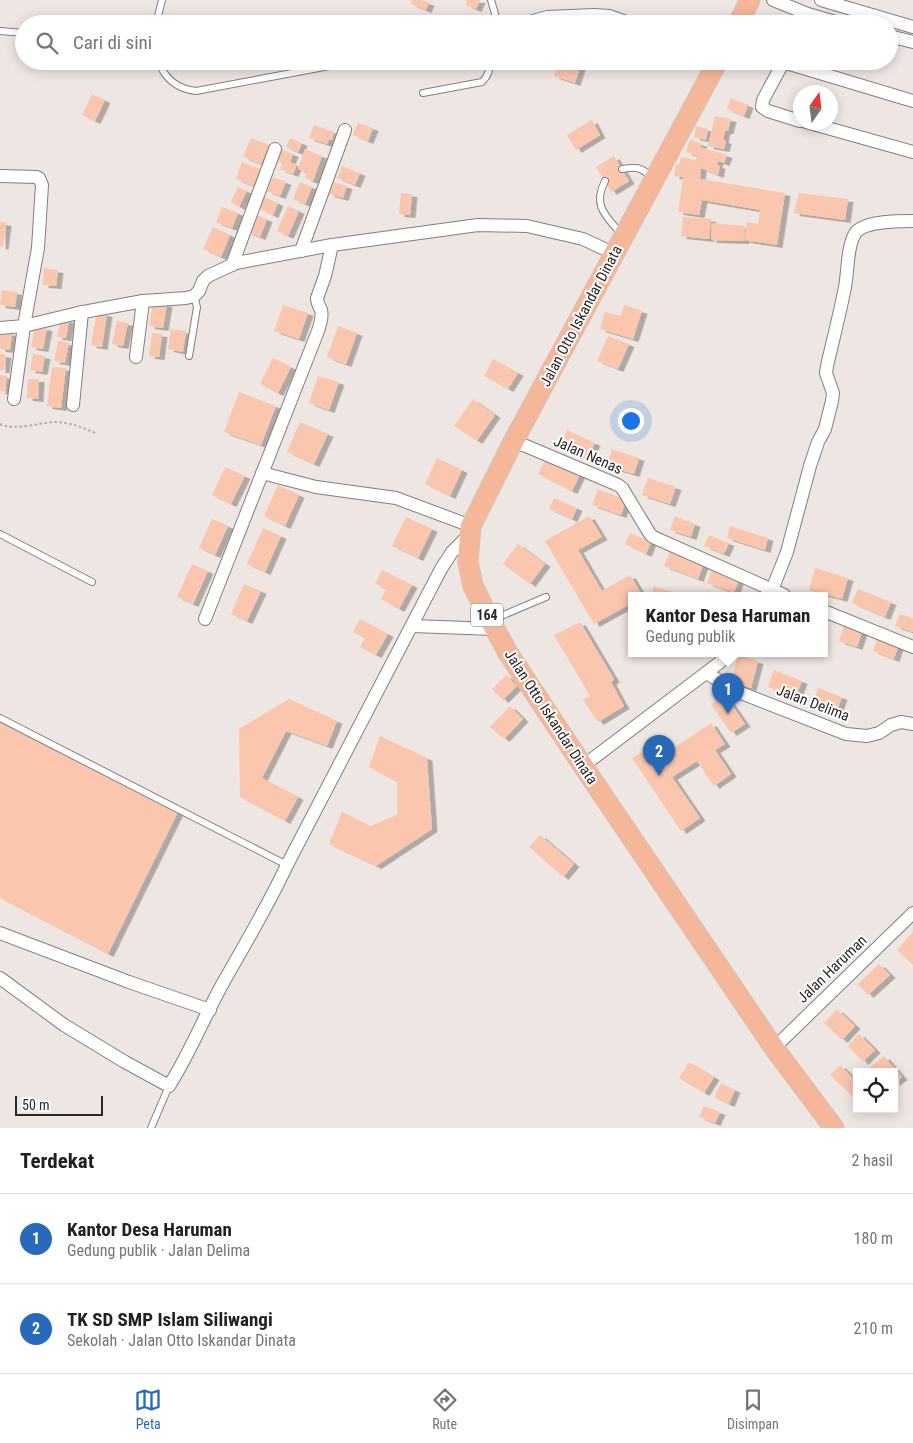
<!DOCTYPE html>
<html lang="id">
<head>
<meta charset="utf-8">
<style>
  body { margin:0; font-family:"Roboto Condensed",sans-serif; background:#f6f6f6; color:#202124 }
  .controls { position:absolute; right:15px; bottom:15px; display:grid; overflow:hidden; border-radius:0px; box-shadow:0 2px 12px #0003 }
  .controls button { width:45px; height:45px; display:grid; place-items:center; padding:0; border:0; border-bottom:1px solid #e0e0e0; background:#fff; color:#202124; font:25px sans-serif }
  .compass { position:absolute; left:793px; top:85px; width:45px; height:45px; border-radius:50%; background:#fff; box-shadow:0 2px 12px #0003; rotate:14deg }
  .scale { position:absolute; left:15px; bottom:12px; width:88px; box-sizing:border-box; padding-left:5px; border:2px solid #2b2827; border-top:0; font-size:14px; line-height:18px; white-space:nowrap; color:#2b2827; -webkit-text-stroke:4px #fff; paint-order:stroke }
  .you { position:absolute; left:630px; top:420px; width:18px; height:18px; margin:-12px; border:4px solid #fff; border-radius:50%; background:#1a73e8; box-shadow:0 0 0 8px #1a73e833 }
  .badge { display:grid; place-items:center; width:32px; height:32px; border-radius:50%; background:#2869ba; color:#fff; font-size:16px; font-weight:700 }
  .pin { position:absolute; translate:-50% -41px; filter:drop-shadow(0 1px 2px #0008) }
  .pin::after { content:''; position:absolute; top:26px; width:18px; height:15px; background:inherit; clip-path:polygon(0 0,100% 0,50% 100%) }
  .popup { position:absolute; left:628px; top:592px; width:200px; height:65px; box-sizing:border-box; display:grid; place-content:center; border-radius:0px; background:#fff; filter:drop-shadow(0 1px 4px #0005); font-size:16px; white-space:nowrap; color:#757577 }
  .popup b { font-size:19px; color:#202124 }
  .popup::after { content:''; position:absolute; left:50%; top:100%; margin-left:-10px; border:10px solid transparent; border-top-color:#fff }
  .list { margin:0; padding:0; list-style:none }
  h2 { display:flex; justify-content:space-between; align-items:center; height:65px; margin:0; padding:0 20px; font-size:21px }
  h2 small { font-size:16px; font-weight:400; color:#757577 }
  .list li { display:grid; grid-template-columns:32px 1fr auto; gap:15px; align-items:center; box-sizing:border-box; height:90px; padding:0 20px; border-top:1px solid #e0e0e0 }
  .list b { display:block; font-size:19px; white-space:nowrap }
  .list p { margin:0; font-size:16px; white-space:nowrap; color:#757577 }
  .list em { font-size:16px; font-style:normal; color:#757577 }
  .icon { flex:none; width:28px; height:28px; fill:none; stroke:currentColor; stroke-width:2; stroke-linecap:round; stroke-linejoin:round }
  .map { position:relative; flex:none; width:913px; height:1128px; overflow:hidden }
  .search { position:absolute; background:#fff; box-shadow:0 2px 12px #0003; left:15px; right:15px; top:15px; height:55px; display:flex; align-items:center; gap:12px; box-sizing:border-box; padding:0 18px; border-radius:28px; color:#757577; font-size:19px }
  .sheet { height:245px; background:#fff }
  nav { display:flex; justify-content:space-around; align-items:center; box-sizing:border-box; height:70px; border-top:1px solid #e0e0e0; background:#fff; font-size:14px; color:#757577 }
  nav a { display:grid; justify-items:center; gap:2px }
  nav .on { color:#2869ba }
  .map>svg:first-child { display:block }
  .building { fill:#fbc6ae; filter:url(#shadow) }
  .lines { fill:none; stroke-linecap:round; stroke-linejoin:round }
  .service-casing { stroke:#857e7b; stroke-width:8 }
  .minor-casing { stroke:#857e7b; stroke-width:14 }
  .primary-casing { stroke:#c4c3c3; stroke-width:21 }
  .path { stroke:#b1aaa7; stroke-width:2; stroke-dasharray:2.5 2.5; stroke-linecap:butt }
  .service { stroke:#fff; stroke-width:6 }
  .minor { stroke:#fff; stroke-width:12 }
  .primary { stroke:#f5b799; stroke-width:20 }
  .labels { text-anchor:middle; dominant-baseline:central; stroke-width:4; stroke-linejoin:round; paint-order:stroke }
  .shield { fill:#fff; stroke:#6b6868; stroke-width:1 }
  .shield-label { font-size:14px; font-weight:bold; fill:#2b2827 }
  .street-label { font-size:15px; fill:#2b2827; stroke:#fff }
</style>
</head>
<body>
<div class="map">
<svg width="913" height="1128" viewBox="0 0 913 1128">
  <defs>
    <filter id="shadow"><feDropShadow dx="5.5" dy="3" stdDeviation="0" flood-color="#0004"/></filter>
  </defs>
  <rect width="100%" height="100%" fill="#eee6e2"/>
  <g class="building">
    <polygon points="412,0 421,0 429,3 426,10 411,4"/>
    <polygon points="467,0 480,0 476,9 466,5"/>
    <polygon points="559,61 582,61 575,83 554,76"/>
    <polygon points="92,94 105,100 95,121 82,115"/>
    <polygon points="731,98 748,105 744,116 727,109"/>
    <polygon points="715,116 731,119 728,131 725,131 723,140 726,141 724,149 708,146"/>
    <polygon points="592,120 600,135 576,150 567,135"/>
    <polygon points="358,123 373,128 368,141 353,135"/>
    <polygon points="314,125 334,132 332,140 329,139 327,144 309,138"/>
    <polygon points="696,126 708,129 706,140 694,137"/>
    <polygon points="251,138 269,145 261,164 243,157"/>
    <polygon points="290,138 302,143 298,152 286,147"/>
    <polygon points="690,140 702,144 700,147 727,155 724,163 718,161 717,165 720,166 718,175 701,168 700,179 785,193 777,245 745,240 747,222 758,224 760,210 702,200 699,215 678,212 683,177 674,176 676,164 679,165 681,157 696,160 698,156 686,152"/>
    <polygon points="280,149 293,154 290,162 297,165 293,174 280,169 283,163 276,161"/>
    <polygon points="305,149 322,156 313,181 305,178 307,172 298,169"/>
    <polygon points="614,156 629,181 611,192 596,167"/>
    <polygon points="242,162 260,169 254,186 236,179"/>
    <polygon points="342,166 360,173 355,185 337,178"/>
    <polygon points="273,177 286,182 280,196 267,191"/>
    <polygon points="300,182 312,187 305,204 293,199"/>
    <polygon points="333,182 347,186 343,198 329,194"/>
    <polygon points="238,187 247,191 239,207 231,202"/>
    <polygon points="401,193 412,194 410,215 399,214"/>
    <polygon points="799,193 848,199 845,220 794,213"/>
    <polygon points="264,197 278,203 273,215 260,209"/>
    <polygon points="288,206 299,211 288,236 277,231"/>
    <polygon points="222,207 238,213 232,228 216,222"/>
    <polygon points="254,214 267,219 260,237 247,232"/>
    <polygon points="683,217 711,219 709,239 681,236"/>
    <polygon points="0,222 6,223 3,247 0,246"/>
    <polygon points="712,223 745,226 744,241 711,240"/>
    <polygon points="213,227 230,235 221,257 203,249"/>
    <polygon points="44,268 58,270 56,286 43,285"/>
    <polygon points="2,290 17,292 15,307 0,305"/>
    <polygon points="153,302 167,304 163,328 149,326"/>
    <polygon points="283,305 308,313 299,339 274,331"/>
    <polygon points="624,305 642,311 633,339 600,329 605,312 621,316"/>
    <polygon points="97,312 107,314 102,347 91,345"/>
    <polygon points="61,319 69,320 66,338 57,337"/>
    <polygon points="117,321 128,323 123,346 112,344"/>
    <polygon points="35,326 47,328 43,349 31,347"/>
    <polygon points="338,326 357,333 346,364 327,357"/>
    <polygon points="171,329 186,331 183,352 168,349"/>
    <polygon points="0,332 12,333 10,350 0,349"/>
    <polygon points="152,333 162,334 159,357 149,356"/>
    <polygon points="608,336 629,344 618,369 597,361"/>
    <polygon points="58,341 69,343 65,363 54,361"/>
    <polygon points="0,354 6,355 4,370 0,370"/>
    <polygon points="33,354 45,356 42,372 30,370"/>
    <polygon points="273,358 291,367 278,393 260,384"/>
    <polygon points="493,359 518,373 508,389 484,376"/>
    <polygon points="52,367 66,368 61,408 47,406"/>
    <polygon points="0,375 7,376 5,392 0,391"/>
    <polygon points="318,376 339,382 329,410 309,403"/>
    <polygon points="28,379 39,379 38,399 27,398"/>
    <polygon points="239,392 276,406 261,445 224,432"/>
    <polygon points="473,399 495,415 477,441 454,426"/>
    <polygon points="300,422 328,434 314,464 287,452"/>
    <polygon points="567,430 595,443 587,459 559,446"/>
    <polygon points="612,449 639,458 634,474 607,466"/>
    <polygon points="547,456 581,472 572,491 538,474"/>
    <polygon points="437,458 462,470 450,496 425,484"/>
    <polygon points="225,467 245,476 231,504 212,495"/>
    <polygon points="648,478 676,487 670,504 642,495"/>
    <polygon points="278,485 299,495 285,526 264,516"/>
    <polygon points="598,489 626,500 621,515 592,505"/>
    <polygon points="554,498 577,508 572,519 549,509"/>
    <polygon points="589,516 602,537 578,550 602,591 630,575 642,595 632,595 632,603 594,624 545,541"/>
    <polygon points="675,516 695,524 691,537 670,530"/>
    <polygon points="406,517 432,529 418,558 392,546"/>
    <polygon points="212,519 228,526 215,555 199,548"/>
    <polygon points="730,526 768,538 765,550 727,538"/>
    <polygon points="263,528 281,536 265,572 247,564"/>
    <polygon points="630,533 651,542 646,554 625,544"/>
    <polygon points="709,535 729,543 724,554 704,546"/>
    <polygon points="518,544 545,564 530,584 503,564"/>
    <polygon points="670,551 704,563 698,579 664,566"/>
    <polygon points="192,564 208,571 193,604 177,597"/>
    <polygon points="815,568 848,578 842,599 809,590"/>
    <polygon points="712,569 739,579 734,593 707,583"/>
    <polygon points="382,570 412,585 399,609 381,599 386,589 375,584"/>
    <polygon points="244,584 261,591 247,621 231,614"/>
    <polygon points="654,586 680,595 652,595"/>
    <polygon points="858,589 891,602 885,617 852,603"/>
    <polygon points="900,614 913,618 913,632 895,626"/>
    <polygon points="360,619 388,634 376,655 360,647 365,638 353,632"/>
    <polygon points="580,622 614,679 611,682 624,706 598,722 583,700 590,696 554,635"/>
    <polygon points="844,626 862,632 857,647 839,641"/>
    <polygon points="878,636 899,644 894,659 873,651"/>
    <polygon points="738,655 758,661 751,688 731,682"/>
    <polygon points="774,670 802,681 796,697 768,687"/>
    <polygon points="506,675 517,686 503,700 492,689"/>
    <polygon points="818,688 842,697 837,711 813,702"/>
    <polygon points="725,695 745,724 731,733 711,704"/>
    <polygon points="289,699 337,721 327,746 286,731 262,778 298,797 285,821 240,797 239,729"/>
    <polygon points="510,706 523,719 504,739 490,727"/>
    <polygon points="0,718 179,810 108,954 0,898"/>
    <polygon points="711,723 725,744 715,750 731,774 714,786 697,761 672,777 700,818 681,831 632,758 651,746 659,758"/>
    <polygon points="380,736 427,758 432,829 376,866 329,844 342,812 370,826 397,815 397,782 369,767"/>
    <polygon points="540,835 574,864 563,877 529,847"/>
    <polygon points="913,932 913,965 897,950"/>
    <polygon points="879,964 890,975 868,995 858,984"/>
    <polygon points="837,1009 855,1026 842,1040 824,1023"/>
    <polygon points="859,1034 875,1050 863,1062 848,1046"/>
    <polygon points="884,1056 902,1077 894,1083 894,1072 874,1072 870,1067"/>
    <polygon points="689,1062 714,1077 704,1093 679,1078"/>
    <polygon points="840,1065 857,1082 857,1090 852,1096 830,1075"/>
    <polygon points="721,1083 735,1090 729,1104 714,1097"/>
    <polygon points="704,1106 720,1112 715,1123 699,1117"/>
  </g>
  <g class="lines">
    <g class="service-casing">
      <g id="service">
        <polyline points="491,0 498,24"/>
        <polyline points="156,24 162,0"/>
        <polyline points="511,24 547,14 594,12 610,13 641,24"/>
        <polyline points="0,31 24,33"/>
        <path d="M158 61C165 79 177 89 196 91L356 61"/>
        <path d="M423 93 482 82C488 76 491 70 489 61"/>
        <path d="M622 169C635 167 642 166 651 178"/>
        <path d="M605 181C592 206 606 216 622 235"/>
        <polyline points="189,356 197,307 194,296"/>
        <polyline points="0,534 92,582"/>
        <polyline points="494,619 546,597"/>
        <polyline points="0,718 287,865"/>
        <polyline points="151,1128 169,1086"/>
      </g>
    </g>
    <g class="minor-casing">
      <g id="minor">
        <polyline points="773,0 808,14 842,24"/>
        <polyline points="821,0 913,27"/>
        <polyline points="889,36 913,42"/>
        <polyline points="784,61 763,100 762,107 768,111 800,121"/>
        <polyline points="783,62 913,101"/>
        <polyline points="806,122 913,152"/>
        <polyline points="0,176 37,177 39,178 42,185 38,248 24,326 14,399"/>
        <polyline points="301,251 345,130"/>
        <polyline points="232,265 275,149"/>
        <polyline points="0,328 24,326 78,313 143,301 186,298 194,296 199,291 203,281 208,276 236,263 332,245 478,225 527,226 583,239 615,254"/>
        <polyline points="136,357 143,301"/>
        <polyline points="73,405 82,312"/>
        <polyline points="513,442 526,446 618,485 622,488 650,534 653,537 784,595"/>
        <polyline points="262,473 316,487 396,498 471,526"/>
        <path d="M772 590 787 552 810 466 818 442 825 429 832 401 833 393 826 373 827 366C833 340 840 313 845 287 848 272 847 242 857 231 868 221 898 221 913 221"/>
        <polyline points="824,611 913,647"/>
        <path d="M205 619 318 331C320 324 323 317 321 310 319 306 317 303 317 298L325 276 332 245"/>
        <polyline points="412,626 495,629"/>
        <polyline points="706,673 741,693 846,734 867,736 879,733 891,725 901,722 913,724"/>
        <polyline points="583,766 719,663 729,653"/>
        <polyline points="0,933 129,982 210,1010"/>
        <path d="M0 978 64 1025 125 1062 169 1086C190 1053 204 1017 223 983 245 944 268 906 287 865L441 569 452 552 470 534"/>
        <polyline points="774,1048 913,913"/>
      </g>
    </g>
    <g class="primary-casing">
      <g id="primary">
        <polyline points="738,24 750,0"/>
        <polyline points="718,61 513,442 471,526 468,562 473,586 486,612 508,653 583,766 774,1048 834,1128"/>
      </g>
    </g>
    <path class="path" d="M0 424C13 431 39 423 54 422 69 422 82 427 95 433"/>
    <use href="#service" class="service"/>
    <use href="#minor" class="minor"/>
    <use href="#primary" class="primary"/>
  </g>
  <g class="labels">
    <rect class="shield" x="471" y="603.5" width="32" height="23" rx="4"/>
    <g class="shield-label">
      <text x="487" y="615">164</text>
    </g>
    <g class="street-label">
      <text transform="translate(581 316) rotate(-62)">Jalan Otto Iskandar Dinata</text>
      <text transform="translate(588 455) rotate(24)">Jalan Nenas</text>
      <text transform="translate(813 703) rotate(21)">Jalan Delima</text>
      <text transform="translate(551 717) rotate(57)">Jalan Otto Iskandar Dinata</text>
      <text transform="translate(832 969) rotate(-44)">Jalan Haruman</text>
    </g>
  </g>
</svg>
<div class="controls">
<button><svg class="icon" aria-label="locate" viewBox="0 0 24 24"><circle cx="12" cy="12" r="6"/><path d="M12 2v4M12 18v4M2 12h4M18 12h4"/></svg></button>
</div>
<svg class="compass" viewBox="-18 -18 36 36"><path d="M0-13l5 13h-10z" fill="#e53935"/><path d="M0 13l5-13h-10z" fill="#757577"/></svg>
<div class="scale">50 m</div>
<div class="you"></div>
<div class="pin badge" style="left:728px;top:714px">1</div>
<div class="popup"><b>Kantor Desa Haruman</b>Gedung publik</div>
<div class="pin badge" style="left:659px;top:776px">2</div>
<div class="search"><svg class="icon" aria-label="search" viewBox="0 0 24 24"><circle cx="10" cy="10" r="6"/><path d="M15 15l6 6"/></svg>Cari di sini</div>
</div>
<section class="sheet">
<h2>Terdekat<small>2 hasil</small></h2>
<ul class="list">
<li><span class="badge">1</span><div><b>Kantor Desa Haruman</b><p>Gedung publik · Jalan Delima</p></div><em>180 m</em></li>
<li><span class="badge">2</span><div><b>TK SD SMP Islam Siliwangi</b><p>Sekolah · Jalan Otto Iskandar Dinata</p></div><em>210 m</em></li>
</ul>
</section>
<nav>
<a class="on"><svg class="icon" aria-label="map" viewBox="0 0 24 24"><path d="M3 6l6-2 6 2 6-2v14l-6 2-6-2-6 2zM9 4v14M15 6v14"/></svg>Peta</a>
<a><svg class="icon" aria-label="directions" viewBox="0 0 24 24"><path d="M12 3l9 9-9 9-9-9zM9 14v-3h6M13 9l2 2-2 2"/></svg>Rute</a>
<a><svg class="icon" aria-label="saved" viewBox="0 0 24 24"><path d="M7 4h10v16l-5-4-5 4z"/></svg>Disimpan</a>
</nav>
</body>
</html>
